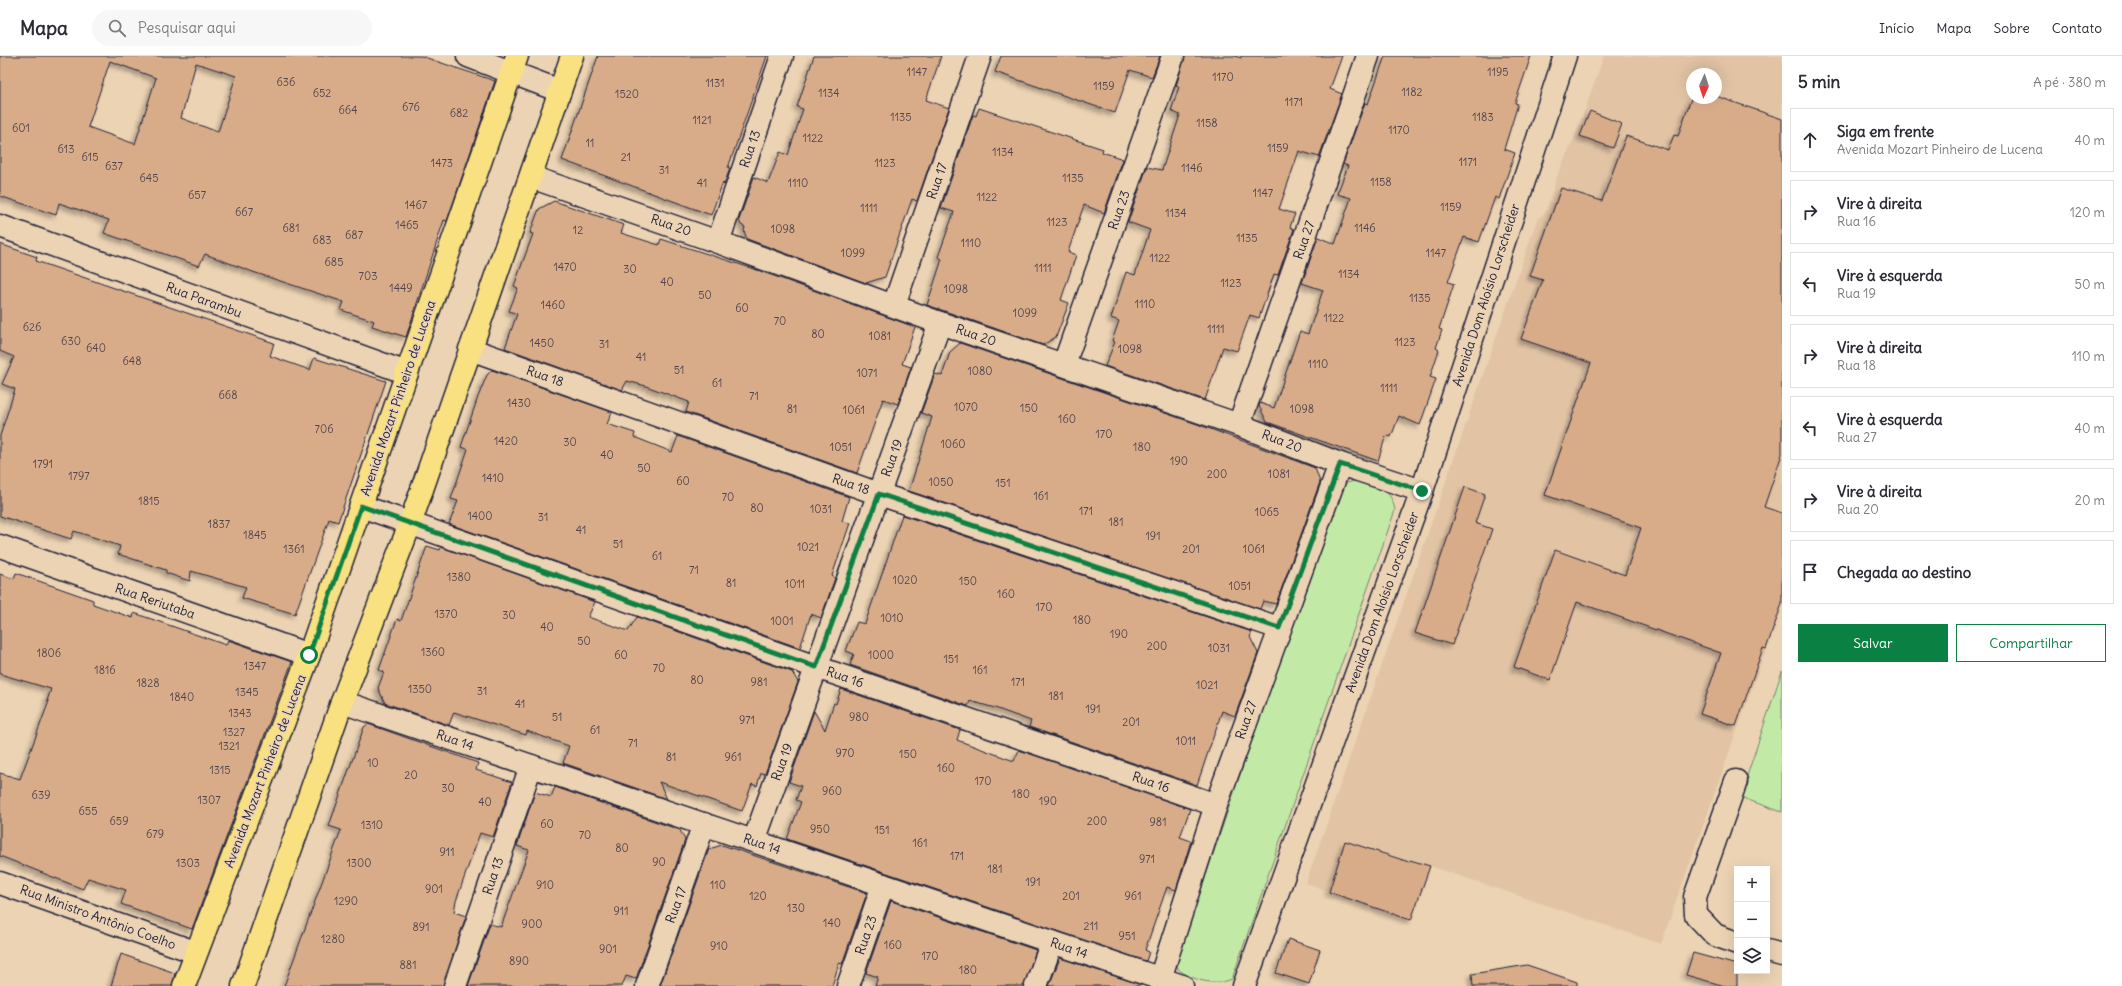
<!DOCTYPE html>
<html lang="pt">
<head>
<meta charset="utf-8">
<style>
  body { margin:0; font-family:Delius,sans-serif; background:#f7f7f7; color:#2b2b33 }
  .controls { position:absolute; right:12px; bottom:12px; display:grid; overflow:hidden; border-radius:0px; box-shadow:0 4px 16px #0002 }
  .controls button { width:36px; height:36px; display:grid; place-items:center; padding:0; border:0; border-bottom:1px solid #e1e1e2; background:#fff; color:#2b2b33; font:20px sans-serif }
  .compass { position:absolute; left:1686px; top:12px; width:36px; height:36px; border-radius:50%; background:#fff; box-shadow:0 4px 16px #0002; rotate:183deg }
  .stop { position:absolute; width:12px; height:12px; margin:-9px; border:3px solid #0b8043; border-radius:50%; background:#fff }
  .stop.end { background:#0b8043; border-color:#fff; box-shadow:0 1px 4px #0008 }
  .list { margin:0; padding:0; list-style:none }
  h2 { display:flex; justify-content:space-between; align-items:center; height:52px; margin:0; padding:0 16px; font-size:17px }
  h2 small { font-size:13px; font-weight:400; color:#7c7c81 }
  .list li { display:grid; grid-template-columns:26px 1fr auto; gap:12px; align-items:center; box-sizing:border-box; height:64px; margin:0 8px 8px; padding:0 8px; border:1px solid #e1e1e2; border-radius:0px }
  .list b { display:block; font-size:15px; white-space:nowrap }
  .list p { margin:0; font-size:13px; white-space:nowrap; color:#7c7c81 }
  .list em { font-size:13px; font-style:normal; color:#7c7c81 }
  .actions { display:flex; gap:8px; padding:12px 16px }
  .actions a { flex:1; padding:9px 0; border:1px solid #0b8043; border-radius:0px; text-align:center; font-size:14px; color:#0b8043 }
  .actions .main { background:#0b8043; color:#fff }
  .icon { flex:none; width:22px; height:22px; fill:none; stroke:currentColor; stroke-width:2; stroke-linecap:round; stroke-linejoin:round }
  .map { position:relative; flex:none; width:1782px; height:930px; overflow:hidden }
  header { display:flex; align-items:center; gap:24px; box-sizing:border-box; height:56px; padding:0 20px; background:#fff; border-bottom:1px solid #e1e1e2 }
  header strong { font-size:19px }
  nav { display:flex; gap:22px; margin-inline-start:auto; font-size:14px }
  .search { width:280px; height:36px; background:#f7f7f7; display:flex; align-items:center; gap:10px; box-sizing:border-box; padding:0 14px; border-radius:22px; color:#7c7c81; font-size:15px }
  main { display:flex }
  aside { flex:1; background:#fff }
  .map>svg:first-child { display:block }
  .built { fill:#e2c4a5; fill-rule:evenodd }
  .green { fill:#c2eaa6; stroke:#728670 }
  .building { fill:#d8ac89; stroke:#22223b; fill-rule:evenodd; filter:url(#shadow) }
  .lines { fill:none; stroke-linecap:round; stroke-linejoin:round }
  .minor-casing { stroke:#22223b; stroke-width:25 }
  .major-casing { stroke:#22223b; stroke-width:25 }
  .minor { stroke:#ecd3b4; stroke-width:22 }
  .major { stroke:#f9e181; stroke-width:22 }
  .route { stroke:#0b8043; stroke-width:5 }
  .labels { text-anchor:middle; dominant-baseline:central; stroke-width:3.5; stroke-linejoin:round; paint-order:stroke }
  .number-label { font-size:11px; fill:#50444e }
  .street-label { font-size:13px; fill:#22223b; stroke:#ecd3b4 }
</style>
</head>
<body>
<header>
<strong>Mapa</strong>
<div class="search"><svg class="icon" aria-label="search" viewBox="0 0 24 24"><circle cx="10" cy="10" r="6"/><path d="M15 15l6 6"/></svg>Pesquisar aqui</div>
<nav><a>Início</a><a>Mapa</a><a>Sobre</a><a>Contato</a></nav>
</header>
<main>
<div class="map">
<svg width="1782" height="930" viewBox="0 0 1782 930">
  <defs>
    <filter id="shadow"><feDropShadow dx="-3.5" dy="3.5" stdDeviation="2" flood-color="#0004"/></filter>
  </defs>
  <rect width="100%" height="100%" fill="#ecd3b4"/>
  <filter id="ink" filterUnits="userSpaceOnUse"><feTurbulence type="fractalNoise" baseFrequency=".025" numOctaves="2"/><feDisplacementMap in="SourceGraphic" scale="8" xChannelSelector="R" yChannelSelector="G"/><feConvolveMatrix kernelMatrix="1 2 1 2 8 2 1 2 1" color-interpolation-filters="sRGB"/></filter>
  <g filter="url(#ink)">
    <path class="built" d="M1604 0H1782V548L1661 888 1430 810 1411 864 1306 827 1537 164 1546 155 1559 115 1576 78ZM1692 18H1716V42H1692Z"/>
    <g class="green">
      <path d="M1361 424C1380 432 1391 433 1395 454L1232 923C1216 930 1193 925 1178 913L1177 904 1337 434 1346 427Z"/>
      <polygon points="1782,615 1782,756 1740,741"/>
    </g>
    <g class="building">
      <path d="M0 0H421L495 25 447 165 444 164 406 281 372 270 374 265 341 254 344 246 253 216 205 198 199 210 104 177 109 164 59 147 56 159 0 140ZM110 5 156 22 135 88 88 71ZM196 7 236 20 218 76 181 62Z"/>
      <polygon points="598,0 767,0 728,112 730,112 724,129 723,126 711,159 562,104"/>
      <polygon points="814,0 941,0 926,44 949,52 917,145 912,143 885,221 866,227 747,183 744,175 745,171 741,169 739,164 754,121 768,127 780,96 788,99 803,53 797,51"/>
      <polygon points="1001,0 1160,0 1152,21 1130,14 1115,57 995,16"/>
      <polygon points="1185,0 1235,0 1241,2 1241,0 1342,0 1330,33 1342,38 1319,101 1299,95 1279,153 1295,158 1290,171 1294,173 1278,219 1274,218 1259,262 1250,259 1237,295 1223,291 1205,344 1105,310 1115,286 1112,285 1119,265 1111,262 1126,216 1135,219 1150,174 1128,166 1147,111 1162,114 1180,59 1171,55 1179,31 1176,30"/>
      <polygon points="1385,0 1531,0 1515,47 1518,48 1504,93 1515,97 1499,143 1495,141 1479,186 1464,181 1448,226 1454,228 1439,273 1442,274 1436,292 1439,294 1430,321 1436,323 1420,369 1399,360 1391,381 1386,379 1378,405 1267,366 1259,350 1260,347 1274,352 1300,275 1308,278 1323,234 1302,227 1318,181 1335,188 1351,142 1337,138 1348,110 1343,108 1365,47 1368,48"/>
      <polygon points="1692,40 1692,42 1716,42 1716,40 1782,63 1782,398 1764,451 1782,457 1782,548 1766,593 1763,592 1736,670 1700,658 1721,597 1577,546 1550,624 1514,611 1555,494 1625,519 1641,472 1545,439 1591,307 1521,283 1543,224 1530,220 1561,132 1602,145 1626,80 1668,94 1674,79 1678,80"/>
      <polygon points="979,52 1103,93 1102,96 1123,103 1104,157 1084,149 1068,196 1076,199 1061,244 1069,247 1056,281 1043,289 927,249 942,203 938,201 954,156 941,152 973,59 976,60"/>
      <polygon points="1590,55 1622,68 1613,92 1580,80"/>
      <polygon points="554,145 624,169 621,177 659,189 661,183 760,215 915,271 902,308 911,311 898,348 883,343 857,417 686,356 689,346 646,330 627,325 622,334 505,292 517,258 509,255 518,232 514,230 533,178 530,177 539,153"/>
      <polygon points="0,188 37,201 36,205 274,287 270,300 310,314 314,302 386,325 338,466 329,463 295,558 242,542 246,531 191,515 190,525 166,517 166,514 118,498 120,490 96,482 74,475 71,483 0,460 0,380 15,333 2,328 14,301 0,295"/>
      <polygon points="960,287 1197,368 1315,412 1320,426 1276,548 1263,545 1260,553 909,435 932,361 921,357 935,318 942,320 950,296"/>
      <polygon points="492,314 612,356 607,368 635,377 634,381 672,396 678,380 849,441 842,465 850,467 832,520 835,522 821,562 811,558 800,592 449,468 458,445 451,443 468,393 461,391 478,341 487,319"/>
      <polygon points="1465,431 1485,438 1475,467 1492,473 1452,589 1415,577"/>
      <polygon points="902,459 1252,576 1250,581 1258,597 1235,660 1222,655 1197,729 1029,671 1031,665 995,652 970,645 968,650 850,609 854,598 846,595 857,566 865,568"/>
      <polygon points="427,490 440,494 441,491 595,546 588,561 628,575 637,561 792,616 798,626 765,718 761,717 757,730 752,728 742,755 659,726 667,743 563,707 569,690 527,675 526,679 454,656 449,669 385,647 378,632 384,616 379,614 397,563 401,565"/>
      <polygon points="16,517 93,544 93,548 133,562 134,557 226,589 228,584 292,606 192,873 121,848 126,834 88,822 83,833 0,800 0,717 20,723 49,645 47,645 51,633 0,618 0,518 14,523"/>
      <polygon points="841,633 960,674 957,684 1014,705 1019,694 1190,753 1180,781 1191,785 1176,834 1167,831 1145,894 1149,896 1146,905 787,783 801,746 796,744 801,730 789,726 814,655 825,674 834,647 836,648"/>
      <polygon points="368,668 478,707 476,714 512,726 493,781 480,777 456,845 454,856 466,860 443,930 284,930 341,774 329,770 364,671"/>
      <polygon points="555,731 680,774 685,784 636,923 626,920 622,930 468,930 490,868 501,871 529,794 517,790 535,736 551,741"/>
      <polygon points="1345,785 1409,806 1410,804 1430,810 1411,864 1329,836"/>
      <polygon points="722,789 867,837 842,908 839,907 832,930 660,930 709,793"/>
      <polygon points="891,845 1036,894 1024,930 875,930 878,921 866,917"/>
      <polygon points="1288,883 1320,894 1309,928 1276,917"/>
      <polygon points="1693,897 1737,909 1737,930 1725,930 1686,919"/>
      <polygon points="121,898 175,917 172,930 111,930"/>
      <polygon points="1060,902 1139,928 1138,930 1049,930"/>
      <polygon points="1527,909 1577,926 1577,930 1473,930 1472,918"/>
    </g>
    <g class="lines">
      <g class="minor-casing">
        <g id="minor">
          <polyline points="468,0 560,35"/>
          <polyline points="531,121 718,186 940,267 1239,369 1340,408 1422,435"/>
          <polyline points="0,170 407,317"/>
          <polyline points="718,186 782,0"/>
          <polyline points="894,249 980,0"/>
          <polyline points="470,293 879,438 1279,572"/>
          <polyline points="1064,308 1173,0"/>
          <polyline points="1239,369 1368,0"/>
          <polyline points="361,450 816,611 1216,749"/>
          <polyline points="0,490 309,599"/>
          <polyline points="342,646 1182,930"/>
          <polyline points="1736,725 1695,841 1696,859 1715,879 1737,887"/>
          <polyline points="754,785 940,267"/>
          <polyline points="0,827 195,896"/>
          <polyline points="1767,895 1782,899"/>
          <polyline points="1160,923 1216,749 1340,408"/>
          <polyline points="455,930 531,710"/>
          <polyline points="647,930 704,768"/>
          <polyline points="848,930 883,829"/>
          <polyline points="1036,930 1052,886"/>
          <polyline points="1244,930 1422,435 1565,0"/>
        </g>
      </g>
      <g class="major-casing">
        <g id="major">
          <polyline points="184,930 309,599 517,0"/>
          <polyline points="243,930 342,646 410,468 572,0"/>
        </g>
      </g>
      <use href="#minor" class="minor"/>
      <use href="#major" class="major"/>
    </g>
  </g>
  <g class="lines" filter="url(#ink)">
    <polyline class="route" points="309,599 361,450 816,611 879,438 1279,572 1340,408 1422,435"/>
  </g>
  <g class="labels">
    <g class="number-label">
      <text x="917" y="16">1147</text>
      <text x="1498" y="16">1195</text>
      <text x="1223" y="21">1170</text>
      <text x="286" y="26">636</text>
      <text x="715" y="27">1131</text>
      <text x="1104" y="30">1159</text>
      <text x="1412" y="36">1182</text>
      <text x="322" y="37">652</text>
      <text x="829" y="37">1134</text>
      <text x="627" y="38">1520</text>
      <text x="1294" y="46">1171</text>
      <text x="411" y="51">676</text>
      <text x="348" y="54">664</text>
      <text x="459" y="57">682</text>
      <text x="901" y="61">1135</text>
      <text x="1483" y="61">1183</text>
      <text x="702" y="64">1121</text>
      <text x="1207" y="67">1158</text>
      <text x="21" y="72">601</text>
      <text x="1399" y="74">1170</text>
      <text x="813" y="82">1122</text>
      <text x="590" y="87">11</text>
      <text x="1278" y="92">1159</text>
      <text x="66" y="93">613</text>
      <text x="1003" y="96">1134</text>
      <text x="90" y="101">615</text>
      <text x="626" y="101">21</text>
      <text x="1468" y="106">1171</text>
      <text x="442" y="107">1473</text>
      <text x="885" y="107">1123</text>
      <text x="114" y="110">637</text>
      <text x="1192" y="112">1146</text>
      <text x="664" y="114">31</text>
      <text x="149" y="122">645</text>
      <text x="1073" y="122">1135</text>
      <text x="1381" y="126">1158</text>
      <text x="702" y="127">41</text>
      <text x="798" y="127">1110</text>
      <text x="1263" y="137">1147</text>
      <text x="197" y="139">657</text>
      <text x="987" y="141">1122</text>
      <text x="416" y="149">1467</text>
      <text x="1451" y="151">1159</text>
      <text x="869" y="152">1111</text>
      <text x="244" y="156">667</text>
      <text x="1176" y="157">1134</text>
      <text x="1057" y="166">1123</text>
      <text x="407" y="169">1465</text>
      <text x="291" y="172">681</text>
      <text x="1365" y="172">1146</text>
      <text x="783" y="173">1098</text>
      <text x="578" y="174">12</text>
      <text x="354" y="179">687</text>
      <text x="1247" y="182">1135</text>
      <text x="322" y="184">683</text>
      <text x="971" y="187">1110</text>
      <text x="853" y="197">1099</text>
      <text x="1436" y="197">1147</text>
      <text x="1160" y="202">1122</text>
      <text x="334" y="206">685</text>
      <text x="565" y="211">1470</text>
      <text x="1043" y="212">1111</text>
      <text x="630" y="213">30</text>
      <text x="1349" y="218">1134</text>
      <text x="368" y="220">703</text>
      <text x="667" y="226">40</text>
      <text x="1231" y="227">1123</text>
      <text x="401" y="232">1449</text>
      <text x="956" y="233">1098</text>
      <text x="705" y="239">50</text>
      <text x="1420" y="242">1135</text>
      <text x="1145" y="248">1110</text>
      <text x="553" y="249">1460</text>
      <text x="742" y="252">60</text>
      <text x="1025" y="257">1099</text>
      <text x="1334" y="262">1122</text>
      <text x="780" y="265">70</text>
      <text x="32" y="271">626</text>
      <text x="1216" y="273">1111</text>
      <text x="818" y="278">80</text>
      <text x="880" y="280">1081</text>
      <text x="71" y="285">630</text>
      <text x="1405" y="286">1123</text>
      <text x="542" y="287">1450</text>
      <text x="604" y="288">31</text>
      <text x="96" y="292">640</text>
      <text x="1130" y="293">1098</text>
      <text x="641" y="301">41</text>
      <text x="132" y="305">648</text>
      <text x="1318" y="308">1110</text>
      <text x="679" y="314">51</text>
      <text x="980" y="315">1080</text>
      <text x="867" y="317">1071</text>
      <text x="717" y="327">61</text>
      <text x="1389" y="332">1111</text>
      <text x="228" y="339">668</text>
      <text x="754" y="340">71</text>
      <text x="519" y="347">1430</text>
      <text x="966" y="351">1070</text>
      <text x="1029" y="352">150</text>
      <text x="792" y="353">81</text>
      <text x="1302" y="353">1098</text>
      <text x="854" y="354">1061</text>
      <text x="1067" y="363">160</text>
      <text x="324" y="373">706</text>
      <text x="1104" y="378">170</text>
      <text x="506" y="385">1420</text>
      <text x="570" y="386">30</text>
      <text x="953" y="388">1060</text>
      <text x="841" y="391">1051</text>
      <text x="1142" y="391">180</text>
      <text x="607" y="399">40</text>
      <text x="1179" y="405">190</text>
      <text x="43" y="408">1791</text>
      <text x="644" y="412">50</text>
      <text x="1217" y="418">200</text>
      <text x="1279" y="418">1081</text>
      <text x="79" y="420">1797</text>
      <text x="493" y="422">1410</text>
      <text x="683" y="425">60</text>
      <text x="941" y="426">1050</text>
      <text x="1003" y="427">151</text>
      <text x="1041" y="440">161</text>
      <text x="728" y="441">70</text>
      <text x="149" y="445">1815</text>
      <text x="757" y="452">80</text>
      <text x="821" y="453">1031</text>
      <text x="1086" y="455">171</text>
      <text x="1267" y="456">1065</text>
      <text x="480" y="460">1400</text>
      <text x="543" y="461">31</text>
      <text x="1116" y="466">181</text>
      <text x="219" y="468">1837</text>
      <text x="581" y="474">41</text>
      <text x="255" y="479">1845</text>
      <text x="1153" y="480">191</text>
      <text x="618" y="488">51</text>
      <text x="808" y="491">1021</text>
      <text x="294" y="493">1361</text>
      <text x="1191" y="493">201</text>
      <text x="1254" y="493">1061</text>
      <text x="657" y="500">61</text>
      <text x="694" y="514">71</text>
      <text x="459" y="521">1380</text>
      <text x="905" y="524">1020</text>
      <text x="968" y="525">150</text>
      <text x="731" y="527">81</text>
      <text x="795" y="528">1011</text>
      <text x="1240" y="530">1051</text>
      <text x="1006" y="538">160</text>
      <text x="1044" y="551">170</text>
      <text x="446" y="558">1370</text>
      <text x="509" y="559">30</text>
      <text x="892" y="562">1010</text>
      <text x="1082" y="564">180</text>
      <text x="782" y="565">1001</text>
      <text x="547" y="571">40</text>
      <text x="1119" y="578">190</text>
      <text x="584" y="585">50</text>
      <text x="1157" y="590">200</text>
      <text x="1219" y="592">1031</text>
      <text x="433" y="596">1360</text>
      <text x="49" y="597">1806</text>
      <text x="621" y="599">60</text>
      <text x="881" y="599">1000</text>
      <text x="951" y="603">151</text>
      <text x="255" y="610">1347</text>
      <text x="659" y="612">70</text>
      <text x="105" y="614">1816</text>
      <text x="980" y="614">161</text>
      <text x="697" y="624">80</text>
      <text x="759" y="626">981</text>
      <text x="1018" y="626">171</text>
      <text x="148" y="627">1828</text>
      <text x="1207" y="629">1021</text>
      <text x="420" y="633">1350</text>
      <text x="482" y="635">31</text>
      <text x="247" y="636">1345</text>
      <text x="1056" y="640">181</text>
      <text x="182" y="641">1840</text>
      <text x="520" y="648">41</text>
      <text x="1093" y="653">191</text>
      <text x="240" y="657">1343</text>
      <text x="557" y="661">51</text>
      <text x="859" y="661">980</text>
      <text x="747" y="664">971</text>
      <text x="1131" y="666">201</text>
      <text x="595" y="674">61</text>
      <text x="234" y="676">1327</text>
      <text x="1186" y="685">1011</text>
      <text x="633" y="687">71</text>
      <text x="229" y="690">1321</text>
      <text x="845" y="697">970</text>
      <text x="908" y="698">150</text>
      <text x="671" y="701">81</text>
      <text x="733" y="701">961</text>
      <text x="373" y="707">10</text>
      <text x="946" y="712">160</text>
      <text x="220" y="714">1315</text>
      <text x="411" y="719">20</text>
      <text x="983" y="725">170</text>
      <text x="448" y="732">30</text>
      <text x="832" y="735">960</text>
      <text x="1021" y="738">180</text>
      <text x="41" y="739">639</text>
      <text x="209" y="744">1307</text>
      <text x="1048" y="745">190</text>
      <text x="485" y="746">40</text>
      <text x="88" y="755">655</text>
      <text x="119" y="765">659</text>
      <text x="1097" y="765">200</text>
      <text x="1158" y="766">981</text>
      <text x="547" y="768">60</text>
      <text x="372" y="769">1310</text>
      <text x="820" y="773">950</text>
      <text x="882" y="774">151</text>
      <text x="155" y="778">679</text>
      <text x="585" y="779">70</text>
      <text x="920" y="787">161</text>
      <text x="622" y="792">80</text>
      <text x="447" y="796">911</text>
      <text x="957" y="800">171</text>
      <text x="1147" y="803">971</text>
      <text x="659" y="806">90</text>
      <text x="188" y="807">1303</text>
      <text x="359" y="807">1300</text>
      <text x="995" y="813">181</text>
      <text x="1033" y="826">191</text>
      <text x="545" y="829">910</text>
      <text x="718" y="829">110</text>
      <text x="434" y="833">901</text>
      <text x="758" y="840">120</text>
      <text x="1071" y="840">201</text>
      <text x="1133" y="840">961</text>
      <text x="346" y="845">1290</text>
      <text x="796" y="852">130</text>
      <text x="621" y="855">911</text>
      <text x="832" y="867">140</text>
      <text x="532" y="868">900</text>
      <text x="1091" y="870">211</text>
      <text x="421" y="871">891</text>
      <text x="1127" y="880">951</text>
      <text x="333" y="883">1280</text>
      <text x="893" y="889">160</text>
      <text x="719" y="890">910</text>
      <text x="608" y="893">901</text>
      <text x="930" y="900">170</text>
      <text x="519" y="905">890</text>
      <text x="408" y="909">881</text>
      <text x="968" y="914">180</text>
    </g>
    <g class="street-label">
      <text transform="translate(750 93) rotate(-71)">Rua 13</text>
      <text transform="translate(937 125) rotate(-71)">Rua 17</text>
      <text transform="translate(1119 154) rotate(-71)">Rua 23</text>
      <text transform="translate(671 169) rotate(19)">Rua 20</text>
      <text transform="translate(1304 184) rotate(-71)">Rua 27</text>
      <text transform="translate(1486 239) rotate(-72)">Avenida Dom Aloísio Lorscheider</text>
      <text transform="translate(204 244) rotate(20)">Rua Parambu</text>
      <text transform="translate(976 279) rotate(19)">Rua 20</text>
      <text transform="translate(545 320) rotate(19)">Rua 18</text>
      <text transform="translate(398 342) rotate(-71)">Avenida Mozart Pinheiro de Lucena</text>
      <text transform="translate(1282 385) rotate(21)">Rua 20</text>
      <text transform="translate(892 402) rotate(-70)">Rua 19</text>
      <text transform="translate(851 428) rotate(19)">Rua 18</text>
      <text transform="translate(155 545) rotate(19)">Rua Reriutaba</text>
      <text transform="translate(1382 546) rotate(-70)">Avenida Dom Aloísio Lorscheider</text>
      <text transform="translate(845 621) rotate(19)">Rua 16</text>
      <text transform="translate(1246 664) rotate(-71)">Rua 27</text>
      <text transform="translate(455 684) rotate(19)">Rua 14</text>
      <text transform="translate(782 706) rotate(-70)">Rua 19</text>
      <text transform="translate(265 715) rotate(-69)">Avenida Mozart Pinheiro de Lucena</text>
      <text transform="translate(1151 726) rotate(19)">Rua 16</text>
      <text transform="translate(762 788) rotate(19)">Rua 14</text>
      <text transform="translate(493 820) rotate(-71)">Rua 13</text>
      <text transform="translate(676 849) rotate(-70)">Rua 17</text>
      <text transform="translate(98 861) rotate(20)">Rua Ministro Antônio Coelho</text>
      <text transform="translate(866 879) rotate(-71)">Rua 23</text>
      <text transform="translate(1069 892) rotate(19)">Rua 14</text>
    </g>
  </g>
</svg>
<div class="controls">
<button>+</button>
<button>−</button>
<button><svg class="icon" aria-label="layers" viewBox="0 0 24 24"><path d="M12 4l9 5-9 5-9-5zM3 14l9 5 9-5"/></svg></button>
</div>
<svg class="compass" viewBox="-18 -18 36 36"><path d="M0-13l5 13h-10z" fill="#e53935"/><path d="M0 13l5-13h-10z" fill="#7c7c81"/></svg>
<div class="stop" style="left:309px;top:599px"></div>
<div class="stop end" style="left:1422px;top:435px"></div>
</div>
<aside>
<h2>5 min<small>A pé · 380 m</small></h2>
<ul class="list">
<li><svg class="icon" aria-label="ahead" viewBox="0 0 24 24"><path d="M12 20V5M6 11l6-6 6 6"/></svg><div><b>Siga em frente</b><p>Avenida Mozart Pinheiro de Lucena</p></div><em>40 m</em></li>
<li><svg class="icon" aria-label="right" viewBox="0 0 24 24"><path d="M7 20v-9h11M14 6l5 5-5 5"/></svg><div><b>Vire à direita</b><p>Rua 16</p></div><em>120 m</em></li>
<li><svg class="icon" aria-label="left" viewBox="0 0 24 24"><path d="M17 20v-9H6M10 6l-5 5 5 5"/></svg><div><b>Vire à esquerda</b><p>Rua 19</p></div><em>50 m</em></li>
<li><svg class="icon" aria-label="right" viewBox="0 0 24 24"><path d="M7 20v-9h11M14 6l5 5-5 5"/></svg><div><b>Vire à direita</b><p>Rua 18</p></div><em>110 m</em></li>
<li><svg class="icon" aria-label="left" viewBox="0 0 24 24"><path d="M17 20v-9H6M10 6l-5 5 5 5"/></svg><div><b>Vire à esquerda</b><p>Rua 27</p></div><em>40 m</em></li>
<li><svg class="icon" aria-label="right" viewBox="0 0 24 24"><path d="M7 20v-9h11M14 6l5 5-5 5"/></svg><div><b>Vire à direita</b><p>Rua 20</p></div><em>20 m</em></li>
<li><svg class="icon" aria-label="arrive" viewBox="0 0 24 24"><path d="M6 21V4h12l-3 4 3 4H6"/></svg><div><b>Chegada ao destino</b></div></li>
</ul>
<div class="actions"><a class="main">Salvar</a><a>Compartilhar</a></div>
</aside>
</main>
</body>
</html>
